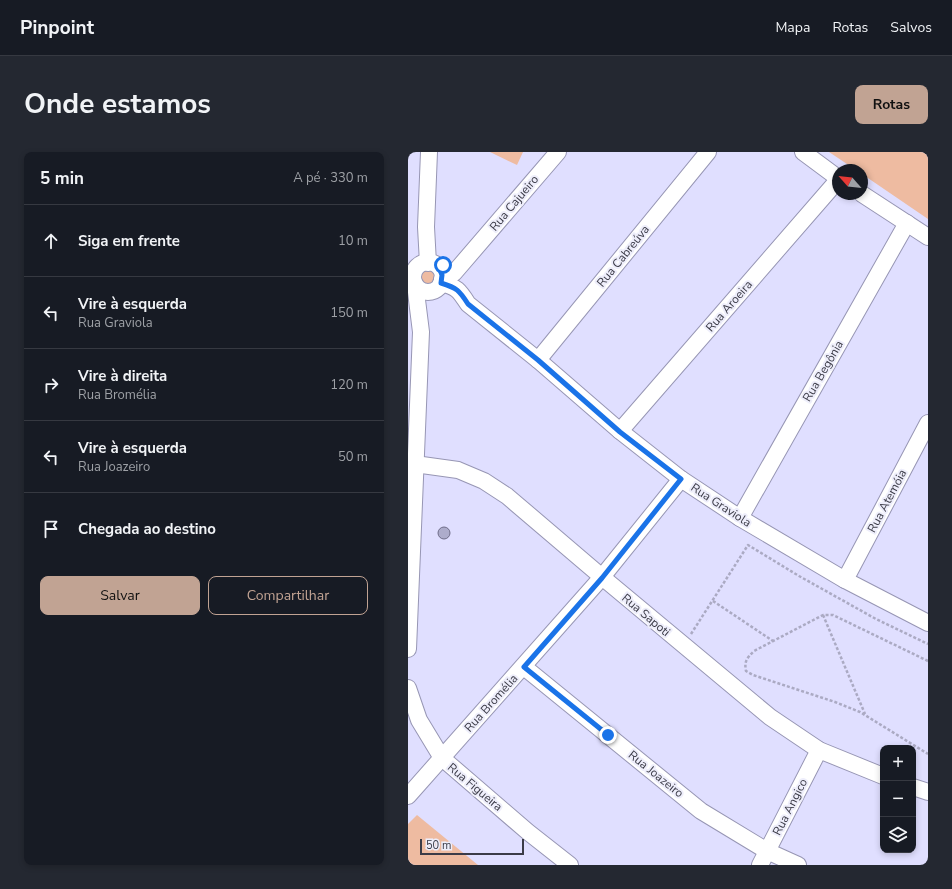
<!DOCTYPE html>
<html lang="pt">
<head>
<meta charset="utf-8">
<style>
  body { margin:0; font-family:"Nunito Sans",sans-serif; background:#242831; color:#f1f3f6 }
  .controls { position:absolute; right:12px; bottom:12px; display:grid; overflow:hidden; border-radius:8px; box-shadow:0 2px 6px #0003 }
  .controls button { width:36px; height:36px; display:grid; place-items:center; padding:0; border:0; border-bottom:1px solid #363941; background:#171b24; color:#f1f3f6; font:20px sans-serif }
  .compass { position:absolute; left:424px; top:12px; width:36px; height:36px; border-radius:50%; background:#171b24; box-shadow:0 2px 6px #0003; rotate:297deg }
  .scale { position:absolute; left:12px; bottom:10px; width:104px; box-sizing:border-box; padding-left:4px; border:2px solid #3b3b47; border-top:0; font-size:11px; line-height:14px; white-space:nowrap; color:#3b3b47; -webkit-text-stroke:3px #eeeefb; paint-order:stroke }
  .stop { position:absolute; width:12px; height:12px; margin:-9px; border:3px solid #1a73e8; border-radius:50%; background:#fff }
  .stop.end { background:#1a73e8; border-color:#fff; box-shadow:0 1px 4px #0008 }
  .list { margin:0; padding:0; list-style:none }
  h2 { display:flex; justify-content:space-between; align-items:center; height:52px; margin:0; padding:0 16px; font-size:17px }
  h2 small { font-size:13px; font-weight:400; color:#9ea1a6 }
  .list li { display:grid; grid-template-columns:26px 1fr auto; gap:12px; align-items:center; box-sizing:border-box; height:72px; padding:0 16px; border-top:1px solid #363941 }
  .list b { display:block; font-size:15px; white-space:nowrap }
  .list p { margin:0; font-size:13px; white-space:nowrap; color:#9ea1a6 }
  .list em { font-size:13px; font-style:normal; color:#9ea1a6 }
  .actions { display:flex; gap:8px; padding:12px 16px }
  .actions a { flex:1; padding:9px 0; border:1px solid #c1a393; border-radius:8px; text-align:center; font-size:14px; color:#c1a393 }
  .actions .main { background:#c1a393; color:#111 }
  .icon { flex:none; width:22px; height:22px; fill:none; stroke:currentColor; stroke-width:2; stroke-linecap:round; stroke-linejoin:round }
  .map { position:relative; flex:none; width:520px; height:713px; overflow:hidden; border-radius:8px }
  header { display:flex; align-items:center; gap:24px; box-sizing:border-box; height:56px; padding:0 20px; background:#171b24; border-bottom:1px solid #363941 }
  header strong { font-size:19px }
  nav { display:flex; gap:22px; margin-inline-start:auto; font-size:14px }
  .intro { display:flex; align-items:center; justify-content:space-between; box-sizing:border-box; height:96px; padding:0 24px }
  h1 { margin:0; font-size:28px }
  .button { padding:10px 18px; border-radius:8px; background:#c1a393; color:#111; font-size:14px; font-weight:700 }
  main { display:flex; gap:24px; padding:0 24px }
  aside { flex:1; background:#171b24; border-radius:8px; box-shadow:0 2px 6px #0003 }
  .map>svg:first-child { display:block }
  .green { fill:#eebba1 }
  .building { fill:#adaccb; stroke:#6f6d89 }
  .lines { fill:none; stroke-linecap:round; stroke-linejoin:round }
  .minor-casing { stroke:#9796b4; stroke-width:18 }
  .path { stroke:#abaac3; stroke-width:2.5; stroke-dasharray:3 2; stroke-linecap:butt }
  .minor { stroke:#fff; stroke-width:16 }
  .route { stroke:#1a73e8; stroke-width:5 }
  .labels { text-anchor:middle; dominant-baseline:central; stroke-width:4; stroke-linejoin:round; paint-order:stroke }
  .street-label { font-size:12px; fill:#3b3b47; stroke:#eeeefb }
</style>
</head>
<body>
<header>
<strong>Pinpoint</strong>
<nav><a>Mapa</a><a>Rotas</a><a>Salvos</a></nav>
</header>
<div class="intro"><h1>Onde estamos</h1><a class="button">Rotas</a></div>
<main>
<aside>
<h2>5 min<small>A pé · 330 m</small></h2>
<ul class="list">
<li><svg class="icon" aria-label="ahead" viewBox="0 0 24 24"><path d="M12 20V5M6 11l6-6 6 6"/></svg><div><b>Siga em frente</b></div><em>10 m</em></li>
<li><svg class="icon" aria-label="left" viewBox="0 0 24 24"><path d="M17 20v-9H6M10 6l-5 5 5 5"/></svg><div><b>Vire à esquerda</b><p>Rua Graviola</p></div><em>150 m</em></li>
<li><svg class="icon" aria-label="right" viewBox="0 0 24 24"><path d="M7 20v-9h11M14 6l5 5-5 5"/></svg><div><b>Vire à direita</b><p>Rua Bromélia</p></div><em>120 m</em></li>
<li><svg class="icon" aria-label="left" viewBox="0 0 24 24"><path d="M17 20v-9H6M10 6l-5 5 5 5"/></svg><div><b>Vire à esquerda</b><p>Rua Joazeiro</p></div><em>50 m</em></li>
<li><svg class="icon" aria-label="arrive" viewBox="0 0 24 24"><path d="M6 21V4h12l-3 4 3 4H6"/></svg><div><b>Chegada ao destino</b></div></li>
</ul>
<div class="actions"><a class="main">Salvar</a><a>Compartilhar</a></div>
</aside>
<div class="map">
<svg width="520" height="713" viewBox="0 0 520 713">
  <rect width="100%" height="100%" fill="#e0dfff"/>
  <g class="green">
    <polygon points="82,0 115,0 109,13"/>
    <polygon points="421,0 520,0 520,67 454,22 454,18 448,18"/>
    <circle cx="19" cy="125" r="9"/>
    <polygon points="9,663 70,713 0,713 0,672"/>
  </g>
  <circle class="building" cx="36" cy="381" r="6"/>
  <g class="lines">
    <g class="minor-casing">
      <g id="minor">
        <polyline points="395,0 430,26"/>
        <polyline points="454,42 520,85"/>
        <circle cx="20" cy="125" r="15"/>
        <polyline points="20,111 18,75 21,0"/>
        <polyline points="34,127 46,121 150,0"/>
        <path d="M33 131C49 135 51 138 60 152L130 208 212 279 273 327 332 366 437 428 520 471"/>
        <polyline points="130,208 300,0"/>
        <polyline points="212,279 430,28"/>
        <polyline points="0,313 14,313 50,318 76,329 99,344 194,425 362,565 411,598 475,624"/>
        <polyline points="332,366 499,71"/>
        <polyline points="437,428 520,271"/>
        <polyline points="0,497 13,180 7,132"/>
        <polyline points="116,515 293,659 359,699 390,713"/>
        <polyline points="0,536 11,568 34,606 120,680 162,713"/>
        <polyline points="505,635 520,640"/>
        <polyline points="0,644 194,425 273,327"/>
        <polyline points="352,713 411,598"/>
      </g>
    </g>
    <g class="path">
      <polyline points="305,449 365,489"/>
      <polyline points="415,463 457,562"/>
      <polyline points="283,482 340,393 391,424 468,467 520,492"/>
      <path d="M520 509 425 463H415L346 499C339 506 336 509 338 519L345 523 427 550 452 560 520 602"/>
    </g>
    <use href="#minor" class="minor"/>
  </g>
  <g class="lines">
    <path class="route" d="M35 113 31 115 34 123 33 131C49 136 51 138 60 152L130 208 212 280 273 327 194 426 116 515 200 583"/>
  </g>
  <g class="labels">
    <g class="street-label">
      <text transform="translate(106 51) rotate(-50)">Rua Cajueiro</text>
      <text transform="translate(215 104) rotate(-51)">Rua Cabreúva</text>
      <text transform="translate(321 154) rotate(-49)">Rua Aroeira</text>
      <text transform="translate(415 219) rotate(-60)">Rua Begônia</text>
      <text transform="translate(479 349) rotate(-62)">Rua Atemóia</text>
      <text transform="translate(313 353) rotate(33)">Rua Graviola</text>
      <text transform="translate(238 463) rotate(40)">Rua Sapoti</text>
      <text transform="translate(83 551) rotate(-48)">Rua Bromélia</text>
      <text transform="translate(248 622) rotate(39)">Rua Joazeiro</text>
      <text transform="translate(67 635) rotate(40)">Rua Figueira</text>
      <text transform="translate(382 655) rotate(-63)">Rua Angico</text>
    </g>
  </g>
</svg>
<div class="controls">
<button>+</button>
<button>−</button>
<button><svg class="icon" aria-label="layers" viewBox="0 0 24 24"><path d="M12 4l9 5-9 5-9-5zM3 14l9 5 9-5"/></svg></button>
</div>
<svg class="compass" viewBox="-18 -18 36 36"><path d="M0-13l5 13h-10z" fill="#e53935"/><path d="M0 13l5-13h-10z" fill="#9ea1a6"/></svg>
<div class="scale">50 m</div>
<div class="stop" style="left:35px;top:113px"></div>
<div class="stop end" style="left:200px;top:583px"></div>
</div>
</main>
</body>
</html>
